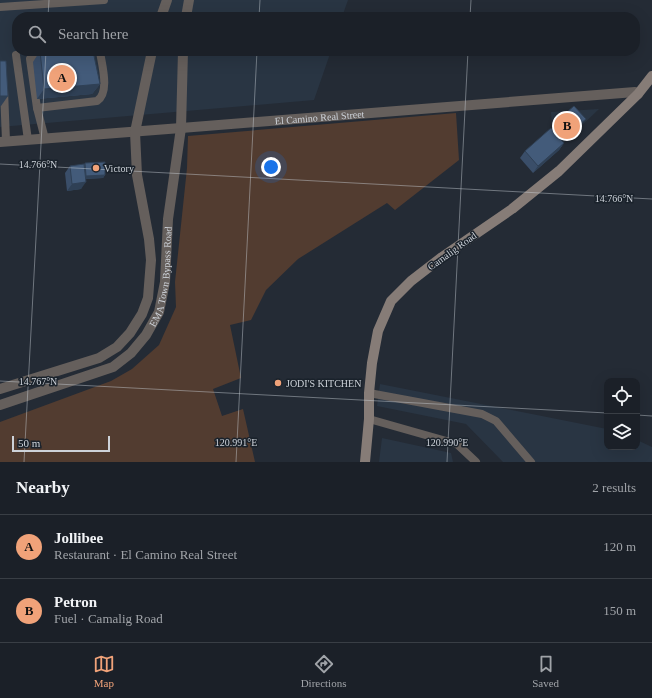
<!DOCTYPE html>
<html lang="en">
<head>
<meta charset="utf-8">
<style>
  body { margin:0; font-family:"Times New Roman",serif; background:#242830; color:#f1f3f6 }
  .controls { position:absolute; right:12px; bottom:12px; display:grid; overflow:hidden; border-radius:8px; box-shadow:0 4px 16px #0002 }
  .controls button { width:36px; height:36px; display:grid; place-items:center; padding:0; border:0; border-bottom:1px solid #393e45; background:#1b2028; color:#f1f3f6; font:20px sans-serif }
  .scale { position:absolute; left:12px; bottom:10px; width:98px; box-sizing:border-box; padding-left:4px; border:2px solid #cdd2d9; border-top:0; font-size:11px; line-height:14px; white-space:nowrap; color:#cdd2d9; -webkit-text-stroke:3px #1a222b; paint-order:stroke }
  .you { position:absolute; left:271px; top:167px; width:14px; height:14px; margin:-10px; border:3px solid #fff; border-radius:50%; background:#1a73e8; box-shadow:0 0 0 6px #1a73e833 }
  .badge { display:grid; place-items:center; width:26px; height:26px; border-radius:50%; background:#f0a279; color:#111; font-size:13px; font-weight:700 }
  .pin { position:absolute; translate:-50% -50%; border:2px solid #fff; box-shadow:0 1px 4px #0006 }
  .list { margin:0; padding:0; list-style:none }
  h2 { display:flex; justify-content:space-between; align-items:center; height:52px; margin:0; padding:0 16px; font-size:17px }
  h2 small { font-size:13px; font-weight:400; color:#a0a3a8 }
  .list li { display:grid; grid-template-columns:26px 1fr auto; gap:12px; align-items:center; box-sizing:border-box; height:64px; padding:0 16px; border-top:1px solid #393e45 }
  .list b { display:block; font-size:15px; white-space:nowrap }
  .list p { margin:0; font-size:13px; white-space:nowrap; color:#a0a3a8 }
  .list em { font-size:13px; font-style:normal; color:#a0a3a8 }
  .icon { flex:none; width:22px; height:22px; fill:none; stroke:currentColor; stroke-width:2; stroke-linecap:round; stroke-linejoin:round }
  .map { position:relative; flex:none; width:652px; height:462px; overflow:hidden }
  .search { position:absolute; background:#1b2028; box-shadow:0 4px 16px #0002; left:12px; right:12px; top:12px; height:44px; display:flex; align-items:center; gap:10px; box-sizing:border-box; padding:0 14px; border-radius:16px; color:#a0a3a8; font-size:15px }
  .sheet { height:180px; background:#1b2028 }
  nav { display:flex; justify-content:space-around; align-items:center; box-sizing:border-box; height:56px; border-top:1px solid #393e45; background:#1b2028; font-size:11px; color:#a0a3a8 }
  nav a { display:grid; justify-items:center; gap:2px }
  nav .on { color:#f0a279 }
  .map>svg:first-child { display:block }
  .built { fill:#293543 }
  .green { fill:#523c30 }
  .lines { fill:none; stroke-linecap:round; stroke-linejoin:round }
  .service { stroke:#655f5c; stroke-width:8 }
  .minor { stroke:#655f5c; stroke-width:10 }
  .tertiary { stroke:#655f5c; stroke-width:10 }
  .secondary { stroke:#867c77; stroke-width:10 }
  .wall { fill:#3a4e69 }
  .shaded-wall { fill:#2f4055 }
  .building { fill:#435b7a; stroke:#2f4055 }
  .ticks { fill:none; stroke:#cdd2d9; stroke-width:1; stroke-opacity:0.45 }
  .poi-dot { fill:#f0a279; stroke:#1a222b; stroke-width:1.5 }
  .labels { text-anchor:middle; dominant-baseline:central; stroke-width:3; stroke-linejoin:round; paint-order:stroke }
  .street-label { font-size:10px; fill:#cdd2d9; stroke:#1a222b }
  .poi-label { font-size:10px; fill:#cdd2d9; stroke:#1a222b; text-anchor:start }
  .ticks-label { font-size:10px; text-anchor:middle; fill:#cdd2d9; stroke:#1a222b; stroke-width:3; stroke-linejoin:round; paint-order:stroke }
</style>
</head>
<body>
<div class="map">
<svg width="652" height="462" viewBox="0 0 652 462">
  <rect width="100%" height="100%" fill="#242b35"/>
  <g class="built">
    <polygon points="0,0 348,0 342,17 17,17 17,51 331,51 314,100 0,127"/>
    <polygon points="599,109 559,147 553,139 551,112"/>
    <polygon points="380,384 607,429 607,447 637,447 637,440 652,447 652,462 503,462 466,424 377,406"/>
    <polygon points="382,438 451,453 453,462 379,462"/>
  </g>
  <polygon class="green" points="456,113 459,160 395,210 387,203 298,259 266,290 251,320 230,325 241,378 213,389 222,416 243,409 255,462 0,462 0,422 111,381 132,369 159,345 176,307 175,282 187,168 188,136"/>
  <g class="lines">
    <g class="service">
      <polyline points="0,7 104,0"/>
      <polyline points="16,55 28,140"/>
      <polyline points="4,90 6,141"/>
      <polyline points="37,108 30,59 45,58"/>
      <path d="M45 139 37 108 97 101C110 93 102 65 100 52L134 51"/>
      <polyline points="369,393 482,414 496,421 531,462"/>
      <polyline points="369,419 457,444 476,462"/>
    </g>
    <path class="minor" id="s1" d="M181 128 635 92 638 94"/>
    <g class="tertiary">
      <polyline points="161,17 167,0"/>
      <polyline points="186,17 189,0"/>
      <polyline points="0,142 181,128"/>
      <polyline points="0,389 99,358 117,347 130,333 142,314 148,298 151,260 149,239 137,175 135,132 152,51"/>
      <path id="s2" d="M0 405 113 367 131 353 146 335 159 312 165 282 168 219 181 128 183 51"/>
    </g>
    <polyline class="secondary" points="365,462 369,419 369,393 372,363 378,331 391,301 411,281 442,257 512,209 559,171 638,94 652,76"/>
  </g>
  <g class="wall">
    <polygon points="40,51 100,84 92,94 37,99 33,62"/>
    <polygon points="560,118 583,122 570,135 558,122"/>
    <polygon points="564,143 559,150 533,173 520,158 525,151"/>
    <polygon points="85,163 105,175 103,178 85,179 81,189 67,191 65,173 70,166 84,165"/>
  </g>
  <g class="shaded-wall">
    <polygon points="100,84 92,94 37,99 44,89"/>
    <polygon points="0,96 8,96 1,106 0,106"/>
    <polygon points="586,119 570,135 572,131"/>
    <polygon points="564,143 559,150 533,173 538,166"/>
    <polygon points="105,175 103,178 83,179 86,176"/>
    <polygon points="86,182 81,189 67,191 72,184"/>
  </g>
  <g class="building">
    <polygon points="40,51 93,51 100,84 44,89"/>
    <polygon points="0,61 6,61 8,96 0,96"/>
    <polygon points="574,106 586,119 572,131 560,118"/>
    <polygon points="551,128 564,143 538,166 525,151"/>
    <polygon points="105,162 105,175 86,176 85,163"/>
    <polygon points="84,164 86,182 72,184 70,166"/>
  </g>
  <path class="ticks" d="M48 17 49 0M259 17 260 0M470 17 471 0M0 164 652 199M0 381 607 413M637 415 652 416M24 462 46 51M236 462 257 51M447 462 468 51"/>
  <g class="poi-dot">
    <circle cx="96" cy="168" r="4"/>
    <circle cx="278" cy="383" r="4"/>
  </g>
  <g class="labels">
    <g class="street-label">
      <text stroke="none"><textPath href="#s1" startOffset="139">El Camino Real Street</textPath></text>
      <text transform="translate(452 251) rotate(-36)">Camalig Road</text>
      <text stroke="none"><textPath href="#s2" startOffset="227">EMA Town Bypass Road</textPath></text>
    </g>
    <g class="poi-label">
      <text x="104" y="168">Victory</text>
      <text x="286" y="383">JODI'S KITCHEN</text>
    </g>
  </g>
  <g class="ticks-label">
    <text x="38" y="168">14.766°N</text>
    <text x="614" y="202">14.766°N</text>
    <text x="38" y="385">14.767°N</text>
    <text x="236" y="446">120.991°E</text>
    <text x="447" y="446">120.990°E</text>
  </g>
</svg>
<div class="controls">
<button><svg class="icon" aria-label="locate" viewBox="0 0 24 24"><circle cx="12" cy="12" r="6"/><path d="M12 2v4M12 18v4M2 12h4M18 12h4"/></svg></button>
<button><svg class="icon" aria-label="layers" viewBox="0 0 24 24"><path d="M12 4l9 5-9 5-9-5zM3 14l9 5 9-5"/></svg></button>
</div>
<div class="scale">50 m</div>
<div class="you"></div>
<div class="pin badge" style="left:62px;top:78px">A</div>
<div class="pin badge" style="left:567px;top:126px">B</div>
<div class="search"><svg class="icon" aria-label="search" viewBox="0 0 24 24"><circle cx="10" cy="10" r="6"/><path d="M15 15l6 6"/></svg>Search here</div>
</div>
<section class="sheet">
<h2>Nearby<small>2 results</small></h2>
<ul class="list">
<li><span class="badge">A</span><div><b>Jollibee</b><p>Restaurant · El Camino Real Street</p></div><em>120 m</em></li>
<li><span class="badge">B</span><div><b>Petron</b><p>Fuel · Camalig Road</p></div><em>150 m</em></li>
</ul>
</section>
<nav>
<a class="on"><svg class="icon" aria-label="map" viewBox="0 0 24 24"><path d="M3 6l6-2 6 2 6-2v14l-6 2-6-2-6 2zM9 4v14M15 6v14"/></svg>Map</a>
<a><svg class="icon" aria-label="directions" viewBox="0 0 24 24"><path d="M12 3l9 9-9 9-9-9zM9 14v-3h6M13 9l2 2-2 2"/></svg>Directions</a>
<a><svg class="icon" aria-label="saved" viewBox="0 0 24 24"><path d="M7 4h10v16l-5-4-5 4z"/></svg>Saved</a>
</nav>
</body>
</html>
